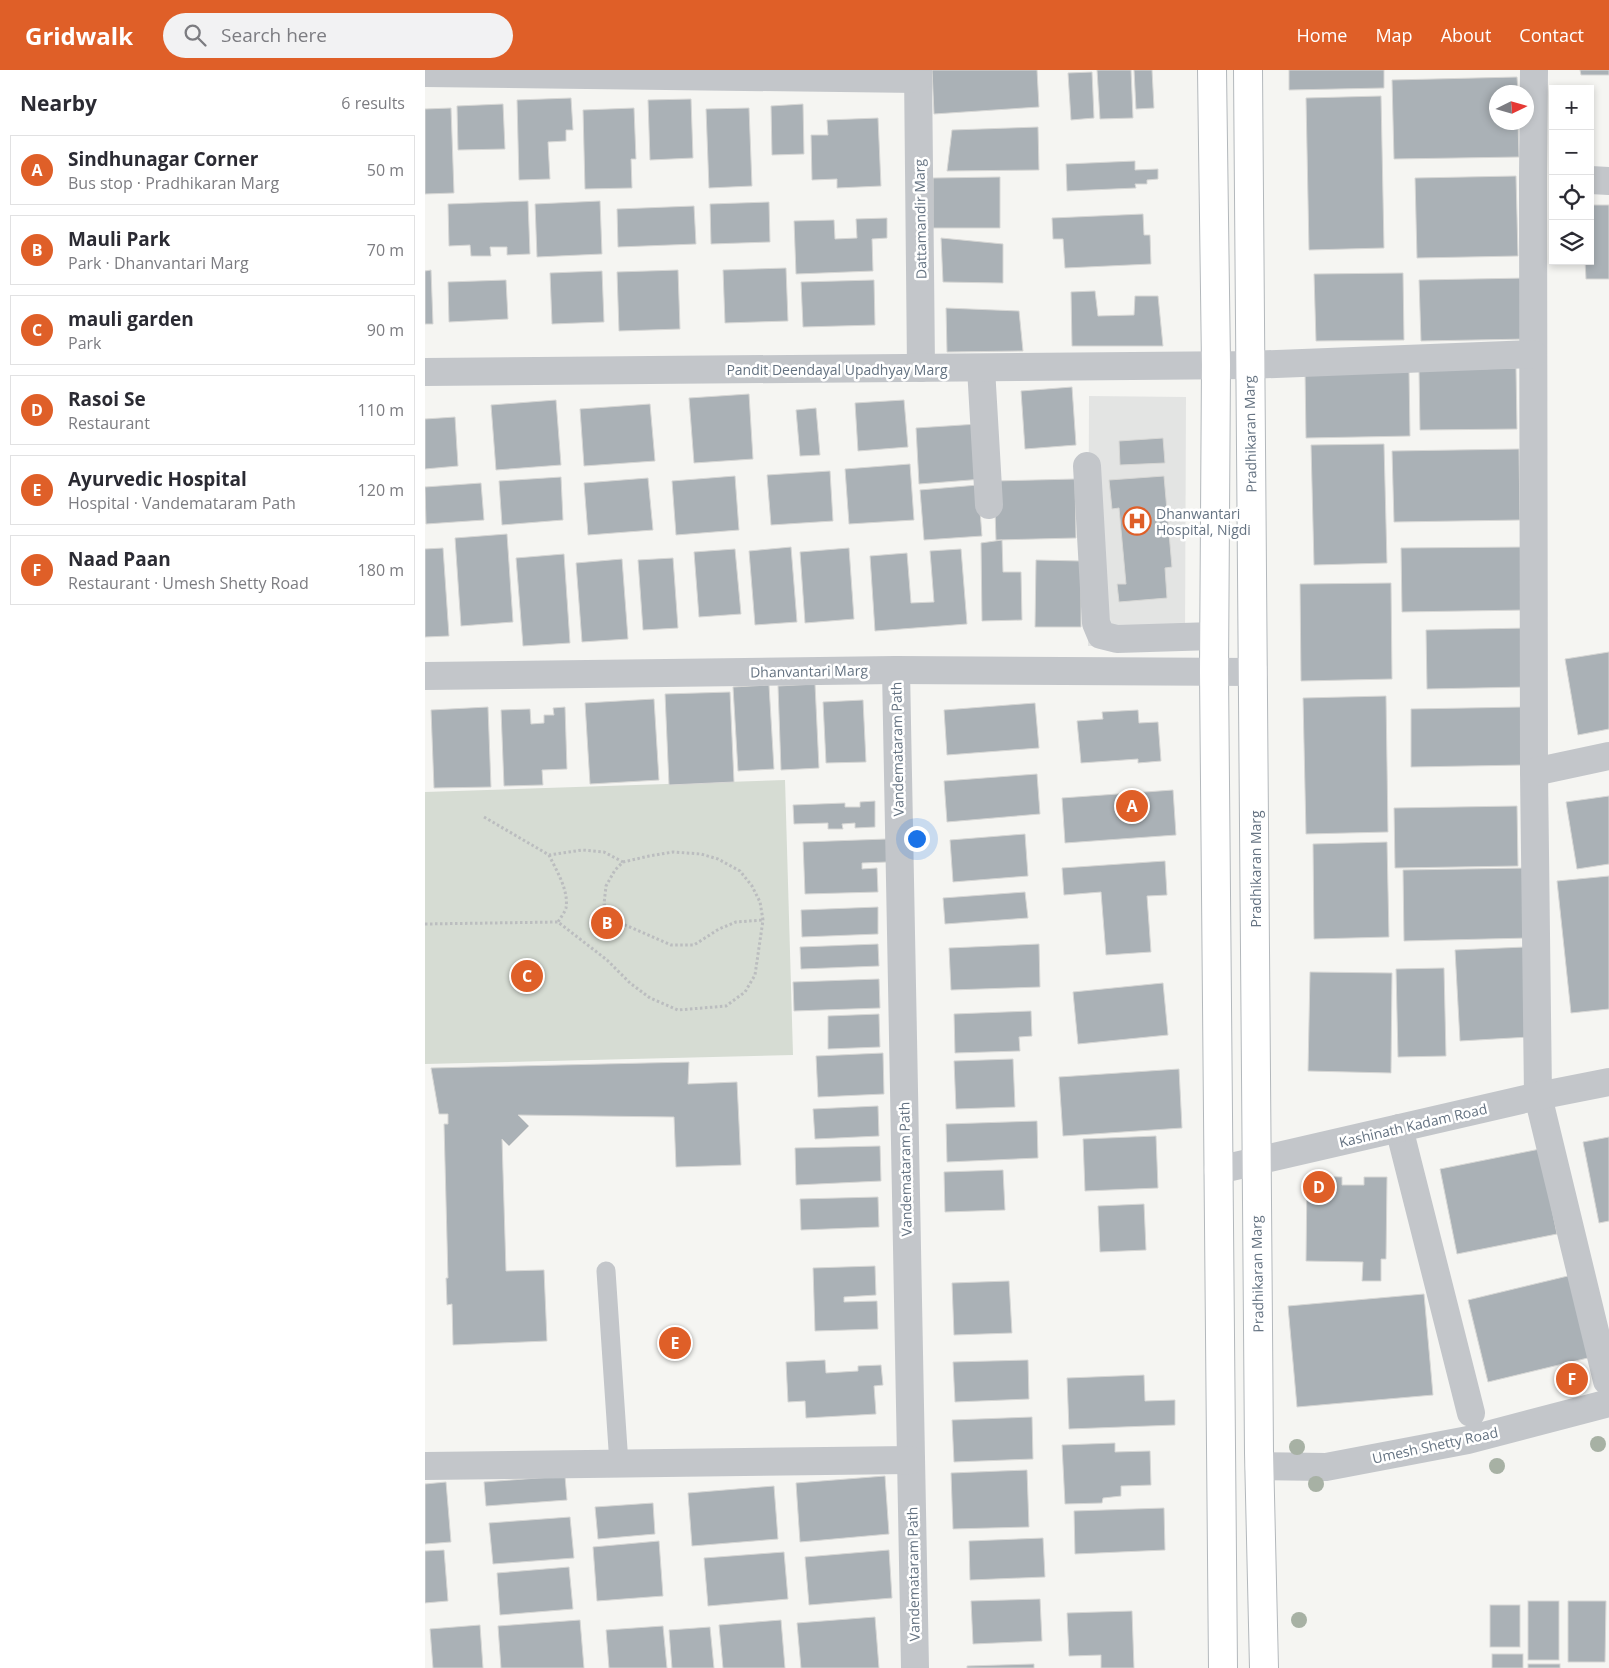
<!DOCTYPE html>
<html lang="en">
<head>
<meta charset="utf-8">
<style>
  body { margin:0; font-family:"Open Sans",sans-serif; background:#f2f2f3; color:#2b2b33 }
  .controls { position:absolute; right:15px; top:15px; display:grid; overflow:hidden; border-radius:0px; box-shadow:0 2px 8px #0003 }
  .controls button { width:45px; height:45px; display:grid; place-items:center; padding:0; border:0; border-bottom:1px solid #e1e1e2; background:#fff; color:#2b2b33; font:25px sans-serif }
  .compass { position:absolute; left:1064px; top:15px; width:45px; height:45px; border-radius:50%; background:#fff; box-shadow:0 2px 8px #0003; rotate:85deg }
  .you { position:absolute; left:491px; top:768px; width:18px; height:18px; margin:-12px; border:4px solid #fff; border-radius:50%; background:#1a73e8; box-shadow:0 0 0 8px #1a73e833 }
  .badge { display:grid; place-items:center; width:32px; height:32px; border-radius:50%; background:#df5f28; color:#fff; font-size:16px; font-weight:700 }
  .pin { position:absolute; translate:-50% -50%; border:2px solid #fff; box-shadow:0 1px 5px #0006 }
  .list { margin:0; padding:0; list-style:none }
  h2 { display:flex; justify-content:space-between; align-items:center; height:65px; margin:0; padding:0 20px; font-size:21px }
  h2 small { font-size:16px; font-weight:400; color:#7c7c81 }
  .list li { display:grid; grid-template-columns:32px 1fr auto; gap:15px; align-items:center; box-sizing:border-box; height:70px; margin:0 10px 10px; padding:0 10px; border:1px solid #e1e1e2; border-radius:0px }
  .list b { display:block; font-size:19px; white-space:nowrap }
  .list p { margin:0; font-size:16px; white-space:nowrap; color:#7c7c81 }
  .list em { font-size:16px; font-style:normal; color:#7c7c81 }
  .icon { flex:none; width:28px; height:28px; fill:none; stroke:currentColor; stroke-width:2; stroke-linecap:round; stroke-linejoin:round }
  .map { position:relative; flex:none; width:1184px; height:1598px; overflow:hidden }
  header { display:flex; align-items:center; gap:30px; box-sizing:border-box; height:70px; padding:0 25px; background:#df5f28; color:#fff }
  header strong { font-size:24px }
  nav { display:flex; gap:28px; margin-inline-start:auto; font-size:18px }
  .search { width:350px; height:45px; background:#f2f2f3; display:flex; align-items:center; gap:12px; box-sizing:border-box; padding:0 18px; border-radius:28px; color:#7c7c81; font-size:19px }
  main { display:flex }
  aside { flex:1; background:#fff }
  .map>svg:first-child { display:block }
  .built { fill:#e3e4e3 }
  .green { fill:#d6dcd3 }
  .building { fill:#aab1b6; stroke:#d7d7d5 }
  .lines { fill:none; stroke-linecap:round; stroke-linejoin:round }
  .secondary-casing { stroke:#b3b8bc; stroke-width:30 }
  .path { stroke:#bbbdbf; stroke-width:3; stroke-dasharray:2.5 2.5; stroke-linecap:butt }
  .lane { stroke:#c3c6ca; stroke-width:19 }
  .street { stroke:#c3c6ca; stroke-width:28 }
  .secondary { stroke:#fff; stroke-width:28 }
  .tree { fill:#a7b1a4 }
  .labels { text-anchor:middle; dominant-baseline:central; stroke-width:5; stroke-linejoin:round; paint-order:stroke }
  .street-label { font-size:14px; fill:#657382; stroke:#fff }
  .poi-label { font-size:14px; fill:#657382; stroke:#fff; text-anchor:start }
</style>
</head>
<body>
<header>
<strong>Gridwalk</strong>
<div class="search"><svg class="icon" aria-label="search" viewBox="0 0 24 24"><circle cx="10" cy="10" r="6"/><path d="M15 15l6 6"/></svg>Search here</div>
<nav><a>Home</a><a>Map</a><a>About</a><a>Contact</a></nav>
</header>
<main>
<aside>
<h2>Nearby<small>6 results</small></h2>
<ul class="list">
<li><span class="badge">A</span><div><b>Sindhunagar Corner</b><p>Bus stop · Pradhikaran Marg</p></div><em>50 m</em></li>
<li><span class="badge">B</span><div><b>Mauli Park</b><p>Park · Dhanvantari Marg</p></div><em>70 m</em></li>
<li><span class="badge">C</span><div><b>mauli garden</b><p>Park</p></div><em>90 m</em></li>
<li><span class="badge">D</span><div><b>Rasoi Se</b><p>Restaurant</p></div><em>110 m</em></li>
<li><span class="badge">E</span><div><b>Ayurvedic Hospital</b><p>Hospital · Vandemataram Path</p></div><em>120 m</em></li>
<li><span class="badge">F</span><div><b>Naad Paan</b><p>Restaurant · Umesh Shetty Road</p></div><em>180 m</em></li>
</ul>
</aside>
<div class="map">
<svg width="1184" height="1598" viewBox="0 0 1184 1598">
  <rect width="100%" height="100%" fill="#f5f5f2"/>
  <polygon class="built" points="664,326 761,327 760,576 663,576"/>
  <polygon class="green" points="360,710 368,985 0,994 0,722"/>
  <g class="building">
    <polygon points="507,0 612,0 614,37 509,44"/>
    <polygon points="672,0 706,0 708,48 675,49"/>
    <polygon points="709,0 727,0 729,38 711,39"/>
    <polygon points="864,0 959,0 959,18 864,20"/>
    <polygon points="1155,0 1184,0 1184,5 1156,5"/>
    <polygon points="667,2 669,48 646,50 643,3"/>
    <polygon points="1092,7 1093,22 1072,22 1072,52 1093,52 1094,87 969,89 967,10"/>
    <polygon points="956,26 959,178 884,180 881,28"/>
    <polygon points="146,28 148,60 141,60 141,71 123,72 125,109 94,110 92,30"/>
    <polygon points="266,29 268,88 225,90 223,30"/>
    <polygon points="78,34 80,79 33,80 32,36"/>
    <polygon points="378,34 379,84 347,85 346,36"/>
    <polygon points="26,38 29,123 0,124 0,39"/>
    <polygon points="209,38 211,89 206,89 207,118 160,119 158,40"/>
    <polygon points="324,38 327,116 284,118 281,39"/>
    <polygon points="453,48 456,116 412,118 412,109 387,110 386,65 403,65 402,50"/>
    <polygon points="613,57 614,100 522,101 527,60"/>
    <polygon points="710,91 710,100 733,99 733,109 722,110 722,114 710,114 711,118 642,121 641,94"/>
    <polygon points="1091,106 1093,186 992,188 990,108"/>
    <polygon points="575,107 575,158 508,158 508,108"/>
    <polygon points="103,131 105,184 82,185 82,177 65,177 66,186 46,186 45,175 24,176 23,134"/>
    <polygon points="175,131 177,184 112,187 110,134"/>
    <polygon points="344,132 345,172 286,174 285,134"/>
    <polygon points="1165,135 1184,135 1184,209 1161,209 1160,191 1165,191"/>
    <polygon points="269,136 271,174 193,177 192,139"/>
    <polygon points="718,144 719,165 725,165 726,194 640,198 638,169 628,169 627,148"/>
    <polygon points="462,148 462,168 447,169 448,201 371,204 369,151 409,150 410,169 432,168 431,149"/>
    <polygon points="516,168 578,174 578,213 518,212"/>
    <polygon points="361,198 363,251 300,253 298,200"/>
    <polygon points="6,200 8,254 0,254 0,201"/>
    <polygon points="253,200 255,259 194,261 192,202"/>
    <polygon points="177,201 179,252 127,254 125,203"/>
    <polygon points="978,203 979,270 891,271 889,204"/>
    <polygon points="1101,208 1103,269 996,271 994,210"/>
    <polygon points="81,210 83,249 24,252 23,212"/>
    <polygon points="449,210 450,255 378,257 376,212"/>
    <polygon points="670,221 673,246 709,245 710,226 733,226 738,276 647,276 646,222"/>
    <polygon points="521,238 594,241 598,281 522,282"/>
    <polygon points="1091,298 1092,359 995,360 994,300"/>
    <polygon points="984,299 985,366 881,368 880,301"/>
    <polygon points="647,317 651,375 600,379 596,321"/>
    <polygon points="324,324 328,389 269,393 264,328"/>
    <polygon points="131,330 136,395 71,400 66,335"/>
    <polygon points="479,330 483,377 433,381 430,333"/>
    <polygon points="225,334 230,391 159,396 155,339"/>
    <polygon points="391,338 395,385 375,386 371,340"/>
    <polygon points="30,347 33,396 0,399 0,349"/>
    <polygon points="553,354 558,409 494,414 491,358"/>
    <polygon points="738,368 740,393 695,395 694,371"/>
    <polygon points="959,374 962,493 889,495 886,375"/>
    <polygon points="1094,379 1095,450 969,452 967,381"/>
    <polygon points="485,394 489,450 424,454 420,399"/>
    <polygon points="405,401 408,451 346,455 342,405"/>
    <polygon points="310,406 314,460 251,465 247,411"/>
    <polygon points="739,406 747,497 740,498 742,528 694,532 692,514 701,514 694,438 687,439 684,410"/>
    <polygon points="136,407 138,450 77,455 74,411"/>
    <polygon points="223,408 228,460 163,465 159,413"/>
    <polygon points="650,409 651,468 571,470 569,411"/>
    <polygon points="56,413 59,450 1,454 0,417"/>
    <polygon points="553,415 557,466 499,470 495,420"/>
    <polygon points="82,464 88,552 36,556 30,468"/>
    <polygon points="577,470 578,502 596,502 597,550 557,551 556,473"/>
    <polygon points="366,477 372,552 330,555 324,481"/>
    <polygon points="1100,477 1101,540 977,542 976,478"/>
    <polygon points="18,478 24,566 0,567 0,479"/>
    <polygon points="424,478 429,549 380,553 375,482"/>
    <polygon points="310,479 316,544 274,547 269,482"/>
    <polygon points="536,479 542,554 450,561 445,486 482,483 486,533 509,532 505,481"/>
    <polygon points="139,484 145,573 98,576 91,488"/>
    <polygon points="248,488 253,558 218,560 213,490"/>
    <polygon points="197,489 203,569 157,572 151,493"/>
    <polygon points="611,490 656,491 656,557 610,557"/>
    <polygon points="966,513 967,609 876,611 875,514"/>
    <polygon points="1102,558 1103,617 1002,619 1001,560"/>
    <polygon points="1184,582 1184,659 1153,665 1140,589"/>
    <polygon points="390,614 394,698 356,700 353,616"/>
    <polygon points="344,615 349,699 313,701 308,617"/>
    <polygon points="305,622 309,712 244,715 240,624"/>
    <polygon points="961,626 963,762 881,764 878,628"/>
    <polygon points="229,629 234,710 165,714 160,633"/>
    <polygon points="438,630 441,692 401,693 398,632"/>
    <polygon points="610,633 614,678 522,685 519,640"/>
    <polygon points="63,637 66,717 9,718 6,640"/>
    <polygon points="140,637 142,699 117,700 118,715 79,716 76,640 105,639 106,654 119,653 119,645 129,645 128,638"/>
    <polygon points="1098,637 1099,695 986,697 986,639"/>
    <polygon points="713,640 714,653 733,652 736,691 713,693 713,689 656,693 652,651 678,649 677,642"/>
    <polygon points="612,704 615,744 522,752 519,711"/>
    <polygon points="748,720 751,765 640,773 637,728"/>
    <polygon points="1184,726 1184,794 1152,799 1141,732"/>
    <polygon points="450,731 450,757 430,758 430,753 417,754 418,759 403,759 403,753 369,754 368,735 420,733 420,737 435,737 435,732"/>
    <polygon points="1092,736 1093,796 970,798 969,738"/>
    <polygon points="600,764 603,806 528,812 525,770"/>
    <polygon points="462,769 462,792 437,793 437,799 452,798 453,822 380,824 378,772"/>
    <polygon points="962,772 964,867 889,869 888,774"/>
    <polygon points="740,791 742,825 722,826 726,882 681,885 676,822 639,825 637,798"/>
    <polygon points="1103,798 1104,868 979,871 978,800"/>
    <polygon points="1184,806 1184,939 1146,943 1132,811"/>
    <polygon points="600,822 603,848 520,854 518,828"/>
    <polygon points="453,837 453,864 377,867 376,840"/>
    <polygon points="453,874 454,896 376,899 375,877"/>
    <polygon points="614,874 615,917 526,920 524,878"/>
    <polygon points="1100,877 1105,967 1035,971 1030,880"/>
    <polygon points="1019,898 1021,986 973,987 971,899"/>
    <polygon points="885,902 967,903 966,1003 883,1001"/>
    <polygon points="454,909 455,938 369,941 368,912"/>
    <polygon points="738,913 743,965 653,974 648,922"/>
    <polygon points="606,941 607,966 594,967 595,981 530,983 529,944"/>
    <polygon points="454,944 455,977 403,979 403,946"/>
    <polygon points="458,983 459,1024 393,1027 391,986"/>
    <polygon points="588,989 590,1037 531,1039 529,991"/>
    <polygon points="264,992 263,1014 312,1012 316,1095 251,1097 249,1047 93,1045 104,1056 84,1076 77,1069 81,1201 119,1200 122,1271 28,1275 27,1234 22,1235 21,1208 23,1208 19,1054 23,1054 23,1044 14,1044 6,998"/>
    <polygon points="754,999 757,1058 638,1066 634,1007"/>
    <polygon points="453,1036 454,1066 390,1069 388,1039"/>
    <polygon points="612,1051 613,1088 522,1092 521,1054"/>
    <polygon points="731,1066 733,1118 660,1121 658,1069"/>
    <polygon points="1184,1067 1184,1151 1174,1153 1158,1072"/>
    <polygon points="455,1076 456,1111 371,1115 370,1078"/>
    <polygon points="1115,1079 1132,1164 1032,1184 1015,1099"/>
    <polygon points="578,1100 580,1140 520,1142 519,1102"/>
    <polygon points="882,1106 917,1107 917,1115 939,1115 939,1107 962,1107 961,1189 956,1189 956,1211 937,1211 938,1192 881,1191"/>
    <polygon points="453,1127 454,1157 376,1160 375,1129"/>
    <polygon points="719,1134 721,1180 675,1182 673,1136"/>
    <polygon points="450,1196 451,1225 419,1227 419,1232 452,1231 453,1259 390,1261 388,1198"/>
    <polygon points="1147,1205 1167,1287 1063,1312 1043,1230"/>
    <polygon points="584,1211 587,1263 529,1265 527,1213"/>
    <polygon points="999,1224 1008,1325 872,1337 863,1236"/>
    <polygon points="400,1290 401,1303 433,1301 433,1296 456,1295 458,1315 449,1316 451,1344 381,1348 380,1331 363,1332 361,1292"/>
    <polygon points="603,1290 604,1329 530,1332 528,1292"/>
    <polygon points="719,1305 720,1331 750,1330 750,1355 644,1359 642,1308"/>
    <polygon points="607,1347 608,1389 529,1392 527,1350"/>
    <polygon points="690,1373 690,1382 725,1381 726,1415 696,1416 696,1426 678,1428 677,1433 640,1434 637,1375"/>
    <polygon points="602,1400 604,1457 528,1459 526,1403"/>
    <polygon points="140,1406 142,1430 61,1436 59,1412"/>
    <polygon points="460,1406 464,1464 375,1472 371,1413"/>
    <polygon points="21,1412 26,1472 0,1474 0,1414"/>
    <polygon points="349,1416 353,1469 267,1476 263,1423"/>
    <polygon points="228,1433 230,1464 173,1469 170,1437"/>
    <polygon points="739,1438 740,1480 650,1484 649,1441"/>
    <polygon points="145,1447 149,1488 68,1494 64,1453"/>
    <polygon points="618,1468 620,1507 545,1510 544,1471"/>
    <polygon points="234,1471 238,1526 172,1531 168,1477"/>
    <polygon points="19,1480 23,1531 0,1533 0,1481"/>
    <polygon points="464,1480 467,1528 384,1535 380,1487"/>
    <polygon points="359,1482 363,1529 283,1536 279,1488"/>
    <polygon points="144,1497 148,1539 75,1545 72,1503"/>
    <polygon points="615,1529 617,1571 548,1574 546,1531"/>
    <rect x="1103" y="1531" width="31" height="59"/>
    <polygon points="1143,1531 1181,1531 1180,1592 1143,1592"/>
    <rect x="1065" y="1535" width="30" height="42"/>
    <polygon points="707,1541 709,1598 676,1598 676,1585 644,1586 642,1543"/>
    <polygon points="450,1547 454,1598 376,1598 372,1553"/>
    <polygon points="155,1550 159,1598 76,1598 73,1556"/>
    <polygon points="356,1550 360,1598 298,1598 294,1555"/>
    <polygon points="55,1555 58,1598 8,1598 5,1559"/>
    <polygon points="238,1556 242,1598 184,1598 181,1560"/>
    <polygon points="285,1557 289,1598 247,1598 244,1560"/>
    <rect x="1067" y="1584" width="31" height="14"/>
    <polygon points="609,1594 609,1598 542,1598 542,1596"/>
    <rect x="1103" y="1594" width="32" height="4"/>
  </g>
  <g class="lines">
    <g class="secondary-casing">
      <g id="secondary">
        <polyline points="787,0 791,295 789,602 798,1598"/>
        <polyline points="823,0 834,1383 839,1598"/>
      </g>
    </g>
    <g class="path">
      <polyline points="59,747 124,785 157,780 179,782 198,792"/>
      <path d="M124 785C131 800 144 820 141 838 140 842 136 847 133 852"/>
      <polyline points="0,854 133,852 182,890 205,913 225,928 253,940 301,936 320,922 330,905 338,850 335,832 327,816 315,801 293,789 276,784 248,782 224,786 198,792 190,800 181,816 179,834 186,846 200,855 246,875 269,875 294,859 311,852 338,850"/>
    </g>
    <polyline class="lane" points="181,1201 194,1394"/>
    <g class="street">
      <polyline points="493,0 496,298"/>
      <polyline points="1109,0 1108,109 1109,702 1113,1026 1182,1311"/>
      <polyline points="0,3 493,9"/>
      <polyline points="1165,110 1184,111"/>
      <polyline points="556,298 564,435"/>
      <polyline points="0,302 824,295 1108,284"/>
      <polyline points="662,396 671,553 676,565 692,569 789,566"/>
      <polyline points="471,600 490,1598"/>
      <polyline points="0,606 471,600 829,602"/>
      <polyline points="1109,702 1184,686"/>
      <polyline points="974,1058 1046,1343"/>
      <polyline points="793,1100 1113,1026 1184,1012"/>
      <polyline points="0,1396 486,1390"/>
      <polyline points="834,1396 901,1397 1043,1370 1184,1333"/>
    </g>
    <use href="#secondary" class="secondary"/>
  </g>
  <g class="tree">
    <circle cx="1173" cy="1374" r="8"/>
    <circle cx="872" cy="1377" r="8"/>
    <circle cx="1072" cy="1396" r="8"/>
    <circle cx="891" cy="1414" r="8"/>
    <circle cx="874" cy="1550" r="8"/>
  </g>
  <defs>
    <g id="hospital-ring" transform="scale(1.4375)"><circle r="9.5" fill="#fff" stroke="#df5f28" stroke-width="1.5"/><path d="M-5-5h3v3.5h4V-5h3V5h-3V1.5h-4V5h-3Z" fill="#df5f28"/></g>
  </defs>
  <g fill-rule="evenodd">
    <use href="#hospital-ring" x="712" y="451"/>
  </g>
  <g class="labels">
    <g class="street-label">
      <text transform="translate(495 149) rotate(-91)">Dattamandir Marg</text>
      <text x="412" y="299">Pandit Deendayal Upadhyay Marg</text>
      <text transform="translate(825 364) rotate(-91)">Pradhikaran Marg</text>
      <text transform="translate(384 601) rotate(-1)">Dhanvantari Marg</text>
      <text transform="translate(472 679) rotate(-91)">Vandemataram Path</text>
      <text transform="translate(830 799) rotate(-90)">Pradhikaran Marg</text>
      <text transform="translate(988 1055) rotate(-13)">Kashinath Kadam Road</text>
      <text transform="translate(480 1099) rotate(-91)">Vandemataram Path</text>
      <text transform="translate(832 1204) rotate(-91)">Pradhikaran Marg</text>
      <text transform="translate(1010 1375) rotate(-12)">Umesh Shetty Road</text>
      <text transform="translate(488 1504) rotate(-91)">Vandemataram Path</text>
    </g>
    <g class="poi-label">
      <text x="731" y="443">Dhanwantari<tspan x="731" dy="16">Hospital, Nigdi</tspan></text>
    </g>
  </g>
</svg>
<div class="controls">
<button>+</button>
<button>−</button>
<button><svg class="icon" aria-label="locate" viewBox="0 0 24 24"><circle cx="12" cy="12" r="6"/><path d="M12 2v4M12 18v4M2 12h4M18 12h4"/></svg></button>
<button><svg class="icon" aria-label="layers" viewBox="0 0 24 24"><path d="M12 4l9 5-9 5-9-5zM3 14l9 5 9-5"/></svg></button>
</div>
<svg class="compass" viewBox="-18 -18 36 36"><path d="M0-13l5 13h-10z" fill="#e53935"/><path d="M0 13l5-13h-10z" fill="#7c7c81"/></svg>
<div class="you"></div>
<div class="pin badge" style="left:707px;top:736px">A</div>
<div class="pin badge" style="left:182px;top:853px">B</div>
<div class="pin badge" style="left:102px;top:906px">C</div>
<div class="pin badge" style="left:894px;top:1117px">D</div>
<div class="pin badge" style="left:250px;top:1273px">E</div>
<div class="pin badge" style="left:1147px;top:1309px">F</div>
</div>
</main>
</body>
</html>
